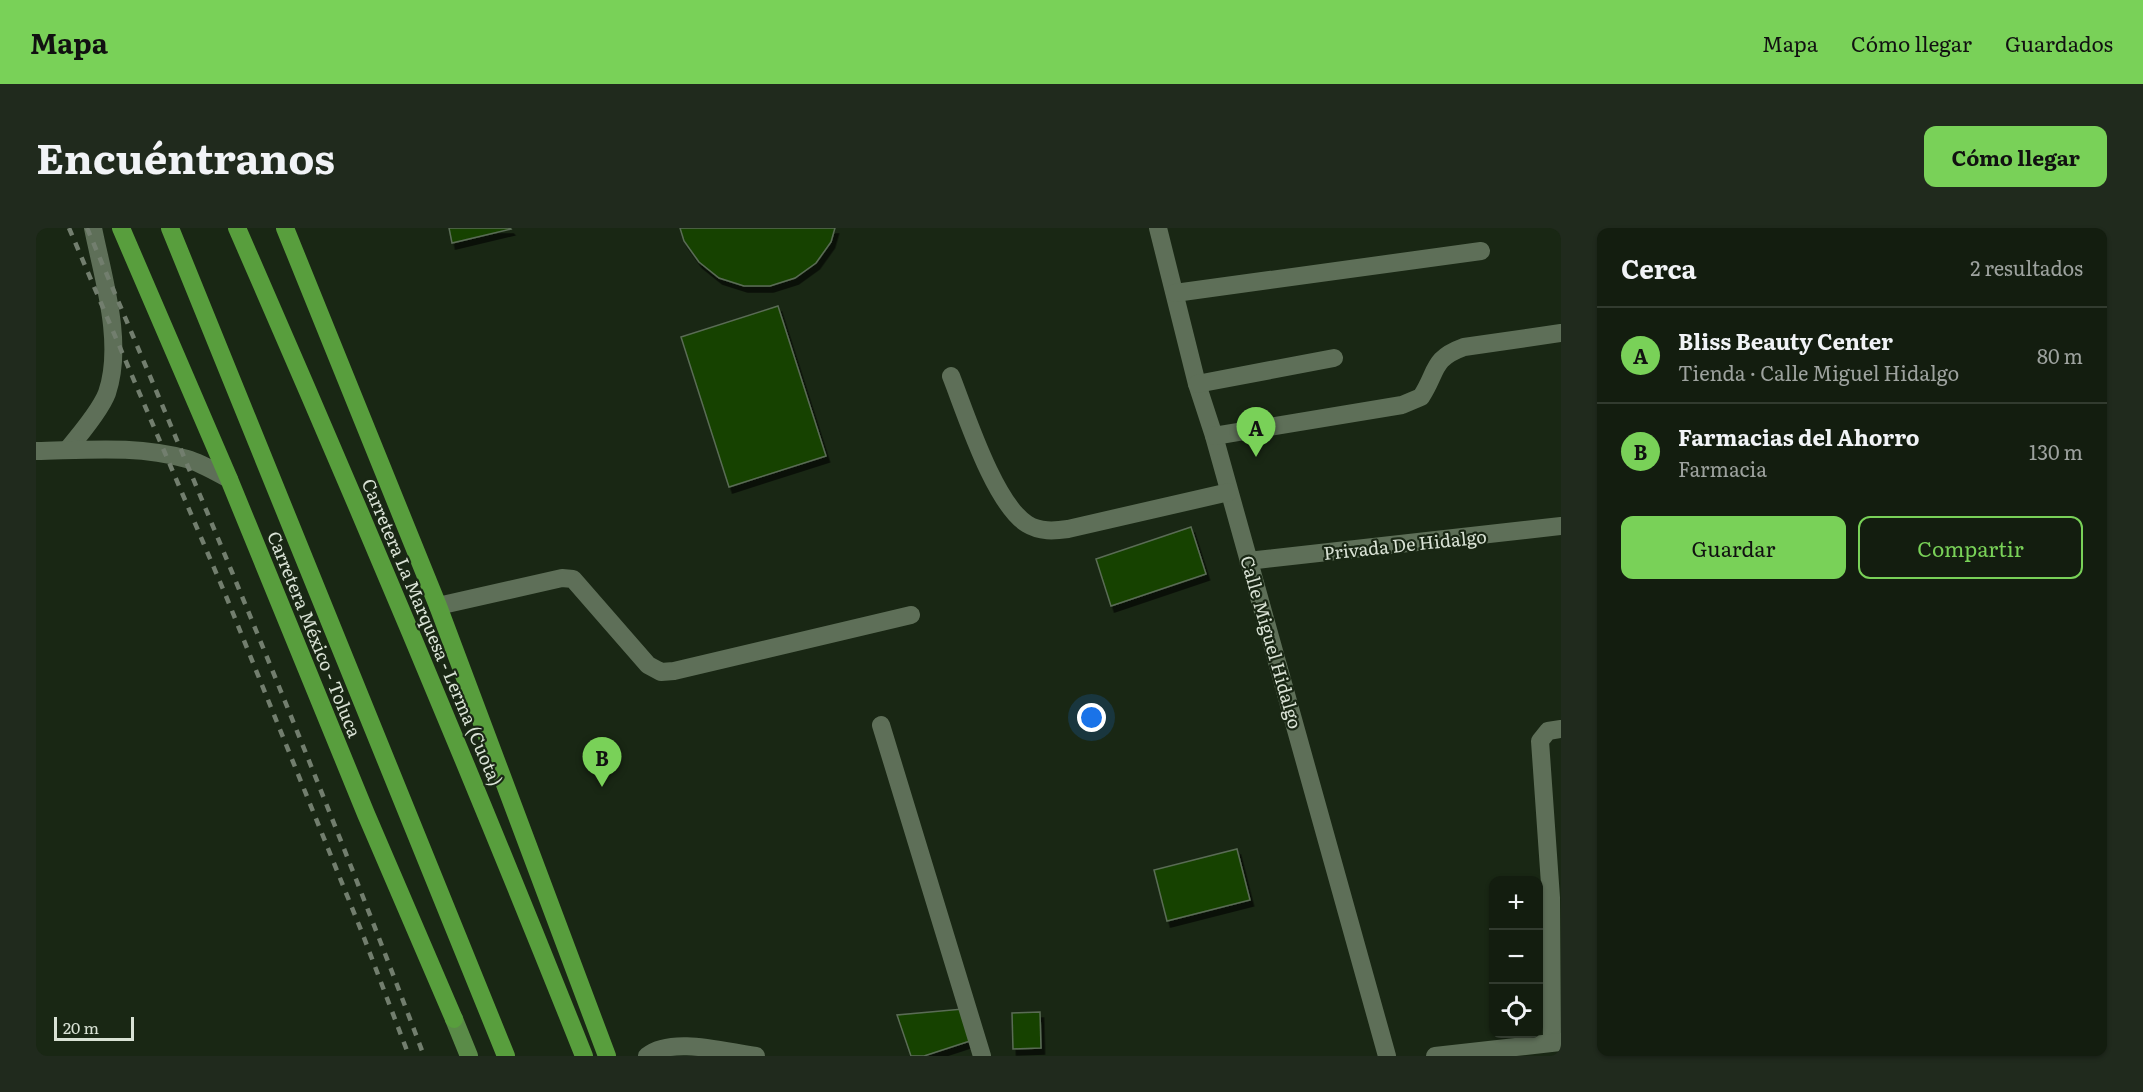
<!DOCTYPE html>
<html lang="es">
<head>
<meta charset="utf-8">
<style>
  body { margin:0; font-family:Literata,serif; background:#202a1d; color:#f1f3f6 }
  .controls { position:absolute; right:18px; bottom:18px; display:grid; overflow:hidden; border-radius:12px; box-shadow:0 2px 4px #0004 }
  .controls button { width:54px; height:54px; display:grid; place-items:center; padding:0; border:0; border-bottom:2px solid #323b2f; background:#131d0f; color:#f1f3f6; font:30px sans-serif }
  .scale { position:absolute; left:18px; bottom:15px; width:80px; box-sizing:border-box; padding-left:6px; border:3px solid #d9e2d5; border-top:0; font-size:16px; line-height:21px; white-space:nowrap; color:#d9e2d5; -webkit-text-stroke:4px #192714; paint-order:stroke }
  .you { position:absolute; left:1056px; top:490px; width:21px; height:21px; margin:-15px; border:4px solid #fff; border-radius:50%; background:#1a73e8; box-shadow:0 0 0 9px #1a73e833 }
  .badge { display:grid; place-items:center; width:39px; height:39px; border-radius:50%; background:#79d158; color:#111; font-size:20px; font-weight:700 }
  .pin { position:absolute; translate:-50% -50px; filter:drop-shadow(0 2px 3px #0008) }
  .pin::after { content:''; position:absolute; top:32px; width:21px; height:18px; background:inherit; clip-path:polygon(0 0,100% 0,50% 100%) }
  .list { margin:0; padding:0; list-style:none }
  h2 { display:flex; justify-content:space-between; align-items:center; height:78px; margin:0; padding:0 24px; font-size:26px }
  h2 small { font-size:20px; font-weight:400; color:#9da29e }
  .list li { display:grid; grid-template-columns:39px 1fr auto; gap:18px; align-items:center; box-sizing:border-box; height:96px; padding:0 24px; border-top:2px solid #323b2f }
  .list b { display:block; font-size:22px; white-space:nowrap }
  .list p { margin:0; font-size:20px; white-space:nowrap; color:#9da29e }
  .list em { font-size:20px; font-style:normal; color:#9da29e }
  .actions { display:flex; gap:12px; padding:18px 24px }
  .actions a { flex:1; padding:14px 0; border:2px solid #79d158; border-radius:12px; text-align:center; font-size:21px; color:#79d158 }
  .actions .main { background:#79d158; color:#111 }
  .icon { flex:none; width:33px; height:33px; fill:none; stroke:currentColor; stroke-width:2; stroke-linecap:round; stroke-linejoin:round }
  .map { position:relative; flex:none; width:1525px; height:828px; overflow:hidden; border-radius:12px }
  header { display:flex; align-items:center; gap:36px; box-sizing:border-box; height:84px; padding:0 30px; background:#79d158; color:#111 }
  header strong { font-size:28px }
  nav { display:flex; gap:33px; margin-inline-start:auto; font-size:21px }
  .intro { display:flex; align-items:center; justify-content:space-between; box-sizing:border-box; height:144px; padding:0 36px }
  h1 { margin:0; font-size:42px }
  .button { padding:15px 27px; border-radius:12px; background:#79d158; color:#111; font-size:21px; font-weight:700 }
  main { display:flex; gap:36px; padding:0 36px }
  aside { flex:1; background:#131d0f; border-radius:12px; box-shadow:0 2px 4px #0004 }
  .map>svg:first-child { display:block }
  .building { fill:#174201; stroke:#5a6c55; stroke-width:1.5; filter:url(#shadow) }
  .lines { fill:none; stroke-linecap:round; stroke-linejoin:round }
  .minor { stroke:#5e6f58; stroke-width:18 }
  .major { stroke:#5a8b48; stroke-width:18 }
  .highway { stroke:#589e3d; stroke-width:18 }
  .rail { stroke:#727e6e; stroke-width:4.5; stroke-dasharray:8 8; stroke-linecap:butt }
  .labels { text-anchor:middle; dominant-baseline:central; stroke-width:4.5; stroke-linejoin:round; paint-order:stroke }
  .street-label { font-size:18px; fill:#d9e2d5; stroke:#192714 }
</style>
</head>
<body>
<header>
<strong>Mapa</strong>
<nav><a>Mapa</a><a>Cómo llegar</a><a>Guardados</a></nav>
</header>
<div class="intro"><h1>Encuéntranos</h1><a class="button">Cómo llegar</a></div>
<main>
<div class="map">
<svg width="1525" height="828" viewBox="0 0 1525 828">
  <defs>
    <filter id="shadow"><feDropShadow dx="3.5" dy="6" stdDeviation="0" flood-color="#0009"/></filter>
  </defs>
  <rect width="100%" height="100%" fill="#192714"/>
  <g class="building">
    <polygon points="413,0 474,0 475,1 416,15"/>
    <polygon points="644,0 799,0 795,14 780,35 759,50 734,58 708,58 683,50 663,34 648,13"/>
    <polygon points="742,78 790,228 693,259 645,109"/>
    <polygon points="1155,299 1170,346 1075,378 1060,331"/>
    <polygon points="1201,621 1214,672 1131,693 1118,642"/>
    <polygon points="927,781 937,812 888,828 875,828 861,787"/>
    <polygon points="1004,784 1005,820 977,821 976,785"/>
  </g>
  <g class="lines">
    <g class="minor">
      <polyline points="1122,0 1161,156 1178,208 1351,828"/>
      <polyline points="1139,65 1445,23"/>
      <path d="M915 148C930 186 958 275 991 296 1004 304 1018 303 1032 301L1193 264"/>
      <polyline points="1161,156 1298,130"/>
      <path d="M1178 208 1366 177 1385 169C1402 143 1395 131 1428 119L1525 105"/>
      <path d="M31 222C42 209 65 181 71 165 88 115 67 50 57 0"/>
      <path d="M0 223C51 222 102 217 151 231 165 235 180 244 193 251"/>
      <polyline points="1212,333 1525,298"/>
      <polyline points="402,378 526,350 537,351 612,437 625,444 638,443 875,387"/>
      <polyline points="845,497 946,828"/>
      <polyline points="1516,814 1515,670 1504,513 1512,503 1525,501"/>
      <path d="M611 828C636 808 689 824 720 828"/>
      <polyline points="1399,828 1525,814"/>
    </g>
    <polyline class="major" points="418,791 433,828"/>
    <g class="highway">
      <polyline points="85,0 193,251 330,586 418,791"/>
      <polyline points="134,0 470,828"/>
      <path d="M201 0C321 274 437 550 548 828"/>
      <polyline points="249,0 402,378 571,828"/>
    </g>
    <g class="rail">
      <polyline points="33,0 190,368 327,707 373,828"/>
      <path d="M51 0C168 274 283 549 388 828"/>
    </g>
  </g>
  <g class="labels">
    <g class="street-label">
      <text transform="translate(1369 316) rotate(-6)">Privada De Hidalgo</text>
      <text transform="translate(397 404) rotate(67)">Carretera La Marquesa - Lerma (Cuota)</text>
      <text transform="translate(279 406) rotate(68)">Carretera México - Toluca</text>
      <text transform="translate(1236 414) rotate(74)">Calle Miguel Hidalgo</text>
    </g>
  </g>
</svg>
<div class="controls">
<button>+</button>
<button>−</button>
<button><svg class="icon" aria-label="locate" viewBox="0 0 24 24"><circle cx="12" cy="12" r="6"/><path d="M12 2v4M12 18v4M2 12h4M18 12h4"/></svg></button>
</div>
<div class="scale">20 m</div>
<div class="you"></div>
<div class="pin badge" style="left:1220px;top:229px">A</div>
<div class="pin badge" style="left:566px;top:559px">B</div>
</div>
<aside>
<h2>Cerca<small>2 resultados</small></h2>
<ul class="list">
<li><span class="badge">A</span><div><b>Bliss Beauty Center</b><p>Tienda · Calle Miguel Hidalgo</p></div><em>80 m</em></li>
<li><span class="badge">B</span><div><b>Farmacias del Ahorro</b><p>Farmacia</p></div><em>130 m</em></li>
</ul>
<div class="actions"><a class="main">Guardar</a><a>Compartir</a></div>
</aside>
</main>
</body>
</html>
